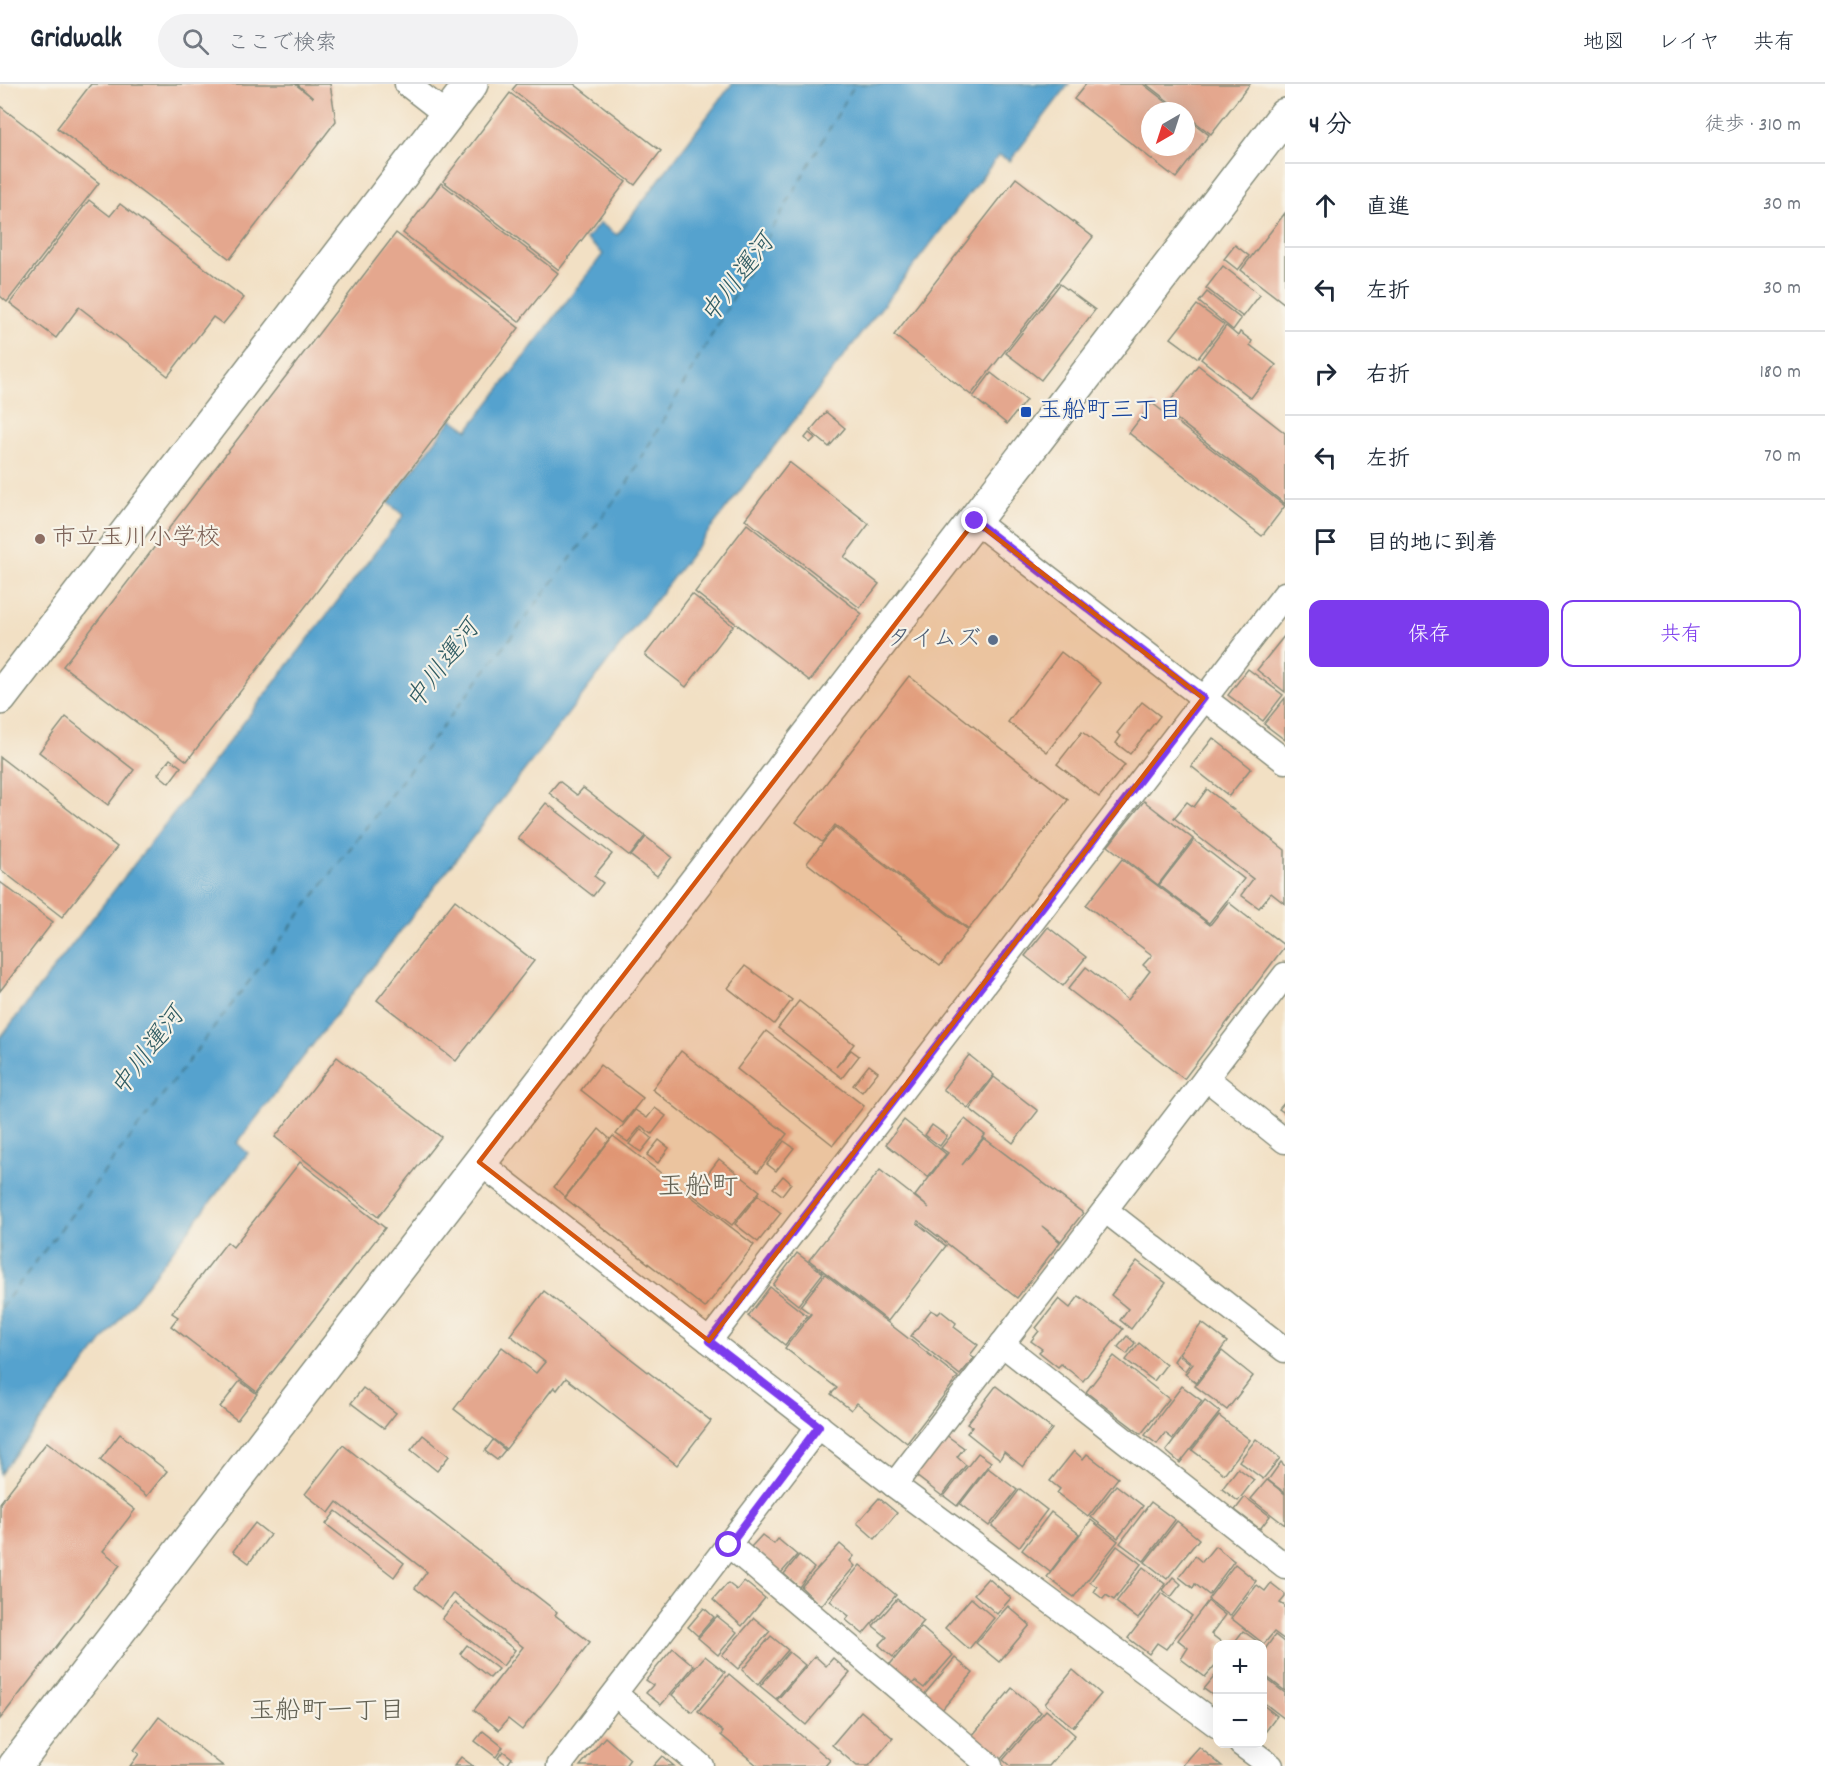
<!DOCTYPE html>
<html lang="ja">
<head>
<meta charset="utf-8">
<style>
  body { margin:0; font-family:Dekko,"Klee One",sans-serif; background:#f2f2f3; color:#1f2937 }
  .controls { position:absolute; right:18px; bottom:18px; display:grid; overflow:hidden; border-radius:12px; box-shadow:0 6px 24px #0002 }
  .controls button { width:54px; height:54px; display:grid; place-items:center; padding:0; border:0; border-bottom:2px solid #e0e1e3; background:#fff; color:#1f2937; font:30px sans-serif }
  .compass { position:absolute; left:1141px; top:18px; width:54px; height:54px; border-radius:50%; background:#fff; box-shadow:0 6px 24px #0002; rotate:219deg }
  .stop { position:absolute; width:18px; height:18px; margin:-14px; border:4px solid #7c3aed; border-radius:50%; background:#fff }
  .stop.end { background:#7c3aed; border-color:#fff; box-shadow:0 2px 6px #0008 }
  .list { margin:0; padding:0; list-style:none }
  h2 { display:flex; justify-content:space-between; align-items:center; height:78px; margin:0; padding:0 24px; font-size:26px }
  h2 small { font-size:20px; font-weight:400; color:#747a83 }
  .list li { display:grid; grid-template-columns:39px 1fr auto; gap:18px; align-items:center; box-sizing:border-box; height:84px; padding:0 24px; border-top:2px solid #e0e1e3 }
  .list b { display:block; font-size:22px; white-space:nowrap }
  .list em { font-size:20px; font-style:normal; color:#747a83 }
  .actions { display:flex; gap:12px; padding:18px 24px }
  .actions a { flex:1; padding:14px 0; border:2px solid #7c3aed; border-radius:12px; text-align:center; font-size:21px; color:#7c3aed }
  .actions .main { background:#7c3aed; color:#fff }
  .icon { flex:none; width:33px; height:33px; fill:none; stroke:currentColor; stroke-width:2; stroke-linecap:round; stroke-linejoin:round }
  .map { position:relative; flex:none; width:1285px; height:1682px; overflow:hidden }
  header { display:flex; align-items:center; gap:36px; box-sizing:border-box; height:84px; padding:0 30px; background:#fff; border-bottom:2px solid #e0e1e3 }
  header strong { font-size:28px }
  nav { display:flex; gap:33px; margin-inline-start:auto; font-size:21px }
  .search { width:420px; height:54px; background:#f2f2f3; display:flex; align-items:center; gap:15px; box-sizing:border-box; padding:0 21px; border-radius:33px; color:#747a83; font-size:22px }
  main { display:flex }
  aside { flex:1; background:#fff }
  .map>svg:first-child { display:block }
  .water { fill:#55a2ce; stroke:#3a7081; stroke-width:1.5 }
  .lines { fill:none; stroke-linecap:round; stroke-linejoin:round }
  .ferry { stroke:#2f5b62; stroke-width:1.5; stroke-dasharray:8 6; stroke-linecap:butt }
  .building { fill:#e4a78e }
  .street-casing { stroke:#888e7c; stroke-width:27 }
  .secondary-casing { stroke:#888e7c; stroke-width:36 }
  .street { stroke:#fff; stroke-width:24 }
  .secondary { stroke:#fff; stroke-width:33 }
  .route { stroke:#7c3aed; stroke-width:8 }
  .marked { fill:#d45610; fill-opacity:0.2; stroke:#d45610; stroke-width:4.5; stroke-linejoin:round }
  .transit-dot { fill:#1a4fb4; stroke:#f7f3e8; stroke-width:2 }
  .education-dot { fill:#8d6e63; stroke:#f7f3e8; stroke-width:2 }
  .service-dot { fill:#5c6f8a; stroke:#f7f3e8; stroke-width:2 }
  .labels { text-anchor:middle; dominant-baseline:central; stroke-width:4.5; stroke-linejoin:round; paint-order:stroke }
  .transit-label { font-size:24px; fill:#164399; stroke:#f7f3e8; text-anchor:start }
  .education-label { font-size:24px; fill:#785e54; stroke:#f7f3e8; text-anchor:start }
  .service-label { font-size:24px; fill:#4e5e75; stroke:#f7f3e8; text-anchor:end }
  .water-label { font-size:26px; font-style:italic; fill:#2f5b62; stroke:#f7f3e8 }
  .neighbourhood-label { font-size:26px; fill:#646254; stroke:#f7f3e8 }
  .quarter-label { font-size:27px; fill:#646254; stroke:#f7f3e8 }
</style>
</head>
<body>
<header>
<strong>Gridwalk</strong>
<div class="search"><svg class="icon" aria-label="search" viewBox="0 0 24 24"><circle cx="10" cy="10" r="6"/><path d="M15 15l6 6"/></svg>ここで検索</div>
<nav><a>地図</a><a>レイヤ</a><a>共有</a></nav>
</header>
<main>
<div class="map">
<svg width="1285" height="1682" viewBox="0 0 1285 1682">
  <rect width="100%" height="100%" fill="#f7f3e8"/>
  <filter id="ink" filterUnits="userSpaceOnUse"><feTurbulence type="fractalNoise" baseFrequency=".0167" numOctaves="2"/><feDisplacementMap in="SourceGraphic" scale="12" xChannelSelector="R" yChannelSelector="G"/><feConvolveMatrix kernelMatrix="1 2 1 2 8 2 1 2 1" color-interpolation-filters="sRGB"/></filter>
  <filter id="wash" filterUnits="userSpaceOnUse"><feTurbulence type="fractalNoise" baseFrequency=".008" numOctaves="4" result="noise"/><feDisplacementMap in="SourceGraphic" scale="24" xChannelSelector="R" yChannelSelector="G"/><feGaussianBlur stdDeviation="1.35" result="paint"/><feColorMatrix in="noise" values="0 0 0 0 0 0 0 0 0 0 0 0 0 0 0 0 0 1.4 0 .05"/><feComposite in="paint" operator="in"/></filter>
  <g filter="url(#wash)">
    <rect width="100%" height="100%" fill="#f2e0c4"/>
    <polygon class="water" points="732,0 1069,0 1010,77 999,71 237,1059 248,1069 0,1390 0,954 404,431 388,419 452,335 468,346 603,170 586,155 600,139 617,151"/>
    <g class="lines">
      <polyline class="ferry" points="0,1225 625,403 855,0"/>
    </g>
    <g id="blocks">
      <g class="building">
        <polygon points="91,0 295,0 313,14 297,0 330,0 336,37 230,175 57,44"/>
        <polygon points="517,0 574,0 661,67 635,101 512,6"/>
        <polygon points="1086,0 1143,0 1178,27 1150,27 1150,63 1186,63 1186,33 1209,51 1176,94 1074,15"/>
        <polygon points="1146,0 1250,0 1211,50 1186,31 1186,27 1181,27"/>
        <polygon points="510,9 626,98 559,186 443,97"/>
        <polygon points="0,22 99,99 7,218 0,212"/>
        <polygon points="1016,94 1093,153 971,311 894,251"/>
        <polygon points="441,99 558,189 519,238 403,149"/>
        <polygon points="89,116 110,132 120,120 244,214 223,240 213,233 168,292 79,223 56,254 10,219"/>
        <polygon points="1285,129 1285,220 1241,186"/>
        <polygon points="396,149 519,244 187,677 63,582"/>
        <polygon points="1235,161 1249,172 1238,186 1224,175"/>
        <polygon points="1223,182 1260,211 1243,233 1206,204"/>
        <polygon points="1060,200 1095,226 1041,296 1006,269"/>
        <polygon points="1207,208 1241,235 1233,246 1199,218"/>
        <polygon points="1197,221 1224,241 1198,274 1171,254"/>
        <polygon points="1226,242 1238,252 1240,248 1252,257 1250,261 1276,281 1251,314 1201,275"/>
        <polygon points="1198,281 1285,349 1285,420 1164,325"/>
        <polygon points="991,289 1026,316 1007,340 973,313"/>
        <polygon points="1152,319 1285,422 1262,452 1129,349"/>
        <polygon points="826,328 845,344 829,363 810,347"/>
        <polygon points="809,349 815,354 810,359 805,354"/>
        <polygon points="789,378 869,440 844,473 879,500 860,524 745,435"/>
        <polygon points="747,440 862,530 810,597 695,508"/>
        <polygon points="692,510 733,542 686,603 645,571"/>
        <polygon points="1285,551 1285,608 1257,586"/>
        <polygon points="1061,568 1101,599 1047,668 1008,638"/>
        <polygon points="1248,585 1283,611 1263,637 1228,611"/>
        <polygon points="909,592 1068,716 969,845 835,741 822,758 796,738"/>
        <polygon points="1285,614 1285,656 1264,640"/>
        <polygon points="1142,618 1160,632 1130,670 1116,659 1121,652 1117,649"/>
        <polygon points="66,633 134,686 108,721 39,668"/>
        <polygon points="1082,648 1125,681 1099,713 1057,680"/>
        <polygon points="1213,654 1251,684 1229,712 1191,682"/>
        <polygon points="0,673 117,763 62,833 0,785"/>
        <polygon points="170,675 181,683 169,699 158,690"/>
        <polygon points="559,697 577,711 583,704 645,752 630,772 549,709"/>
        <polygon points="1207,705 1285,766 1285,820 1271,809 1259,824 1241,811 1253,795 1174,734 1187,718 1194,723"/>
        <polygon points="1144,717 1193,755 1158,801 1108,762"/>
        <polygon points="546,719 612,770 594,792 603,799 593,812 518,754"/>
        <polygon points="835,743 968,846 940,882 807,779"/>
        <polygon points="646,753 672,773 657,792 631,772"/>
        <polygon points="1194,756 1244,795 1209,839 1159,801"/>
        <polygon points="1122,775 1210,841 1228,818 1285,862 1184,995 1068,905 1086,883 1128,916 1150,887 1143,881 1152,871 1086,821"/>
        <polygon points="0,798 53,838 0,907"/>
        <polygon points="455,816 534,877 456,977 377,916"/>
        <polygon points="1048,843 1086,873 1063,902 1025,872"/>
        <polygon points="745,882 792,916 774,940 728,904"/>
        <polygon points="799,917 854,960 836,983 851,966 859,972 842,994 778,944"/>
        <polygon points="766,947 864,1022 833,1061 737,985"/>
        <polygon points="681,967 787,1050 758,1088 652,1005"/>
        <polygon points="969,971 994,991 968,1024 943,1005"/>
        <polygon points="337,973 441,1053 378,1133 275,1053"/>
        <polygon points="600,981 643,1014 623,1039 581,1006"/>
        <polygon points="869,981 878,988 862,1008 853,1001"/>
        <polygon points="994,993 1038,1027 1013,1059 970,1025"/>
        <polygon points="1285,1018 1285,1029 1279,1025"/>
        <polygon points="655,1024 666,1032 652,1050 641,1042 628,1058 616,1050 635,1026 647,1034"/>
        <polygon points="965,1035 985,1051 962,1081 984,1054 1083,1129 1061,1157 1042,1142 1060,1158 1017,1214 918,1137 917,1139 946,1162 888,1237 809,1176 880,1086 929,1124 915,1112 948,1069 941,1064"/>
        <polygon points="904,1036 946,1070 928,1093 886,1060"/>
        <polygon points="932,1041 947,1052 940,1062 925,1051"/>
        <polygon points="599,1045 610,1055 565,1113 554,1103"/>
        <polygon points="641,1045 652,1054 641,1068 629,1060"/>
        <polygon points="613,1052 754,1161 705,1224 565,1114"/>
        <polygon points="659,1056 669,1064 658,1079 647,1071"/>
        <polygon points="784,1057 794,1064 776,1087 767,1080"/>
        <polygon points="719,1075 760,1107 732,1141 692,1110"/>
        <polygon points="300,1078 385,1144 257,1308 171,1242 178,1233 172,1229 227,1158 233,1163"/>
        <polygon points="783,1092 791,1099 782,1111 773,1104"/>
        <polygon points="758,1111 781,1129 758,1158 735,1140"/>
        <polygon points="797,1169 823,1189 798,1221 773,1201"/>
        <polygon points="1137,1177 1166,1199 1131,1245 1120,1236 1128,1225 1111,1211"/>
        <polygon points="825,1190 958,1293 907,1359 857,1319 851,1326 831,1310 837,1304 785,1264 811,1230 800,1222"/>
        <polygon points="770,1203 807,1232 785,1261 748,1232"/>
        <polygon points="544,1207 711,1337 677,1381 566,1294 557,1306 554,1303 506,1365 454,1325 502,1263 536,1289 545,1278 510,1251"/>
        <polygon points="1079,1212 1123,1245 1083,1297 1061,1280 1058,1283 1039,1268 1042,1265 1031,1257 1039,1247 1036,1244 1059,1215 1070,1224"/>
        <polygon points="931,1226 938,1230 941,1227 956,1239 954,1243 978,1261 970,1271 974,1274 960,1291 911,1252"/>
        <polygon points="1202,1239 1227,1258 1196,1299 1185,1290 1193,1280 1179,1269"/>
        <polygon points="1127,1252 1135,1259 1127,1270 1118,1263"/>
        <polygon points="1139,1259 1166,1281 1154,1297 1126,1276"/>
        <polygon points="1222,1267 1253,1292 1227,1326 1195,1302"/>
        <polygon points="1178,1271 1190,1280 1185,1287 1174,1277"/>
        <polygon points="1114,1272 1169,1315 1141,1350 1086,1308"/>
        <polygon points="240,1297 257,1310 237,1336 220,1323"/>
        <polygon points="996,1302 1052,1345 1023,1383 1004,1368 1000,1375 967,1349 972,1343 967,1340"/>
        <polygon points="1182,1302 1202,1317 1173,1355 1165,1349 1157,1360 1145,1351"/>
        <polygon points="363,1304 396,1329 384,1344 351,1319"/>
        <polygon points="1205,1316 1220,1328 1180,1379 1166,1367"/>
        <polygon points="1219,1332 1250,1356 1224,1390 1192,1366"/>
        <polygon points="120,1350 167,1387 147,1412 100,1376"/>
        <polygon points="423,1351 449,1372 437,1387 411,1366"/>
        <polygon points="946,1351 964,1364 957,1373 966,1381 942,1412 915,1391"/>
        <polygon points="1256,1355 1280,1374 1263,1395 1239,1377"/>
        <polygon points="493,1356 505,1366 497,1376 485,1367"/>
        <polygon points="47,1358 135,1426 103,1467 120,1481 0,1635 0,1419"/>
        <polygon points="343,1361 557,1528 555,1531 590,1558 522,1646 508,1635 499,1646 474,1626 523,1563 453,1509 442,1525 415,1504 427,1488 337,1418 329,1429 305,1410"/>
        <polygon points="1074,1367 1083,1375 1087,1370 1118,1394 1088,1433 1057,1409 1060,1405 1050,1397"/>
        <polygon points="978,1369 991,1378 957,1422 944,1412"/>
        <polygon points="1281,1378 1285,1382 1285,1409 1268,1396"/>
        <polygon points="988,1384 1017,1406 989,1442 960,1420"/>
        <polygon points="1238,1384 1254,1396 1238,1417 1222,1405"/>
        <polygon points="1267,1396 1285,1410 1285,1441 1251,1415"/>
        <polygon points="1116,1401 1143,1422 1118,1454 1091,1433"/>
        <polygon points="1020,1405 1047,1426 1019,1463 992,1442"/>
        <polygon points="1245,1413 1270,1432 1260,1445 1235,1426"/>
        <polygon points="879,1414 897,1429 875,1455 857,1439"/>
        <polygon points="1151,1418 1175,1436 1144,1477 1120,1459"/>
        <polygon points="336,1427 404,1479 394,1493 326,1440"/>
        <polygon points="1051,1428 1079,1450 1050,1488 1022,1466"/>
        <polygon points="1091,1436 1118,1457 1074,1513 1047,1493"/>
        <polygon points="1177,1437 1199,1455 1167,1495 1145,1478"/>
        <polygon points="255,1439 270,1451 249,1479 233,1467"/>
        <polygon points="762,1451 774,1460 778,1455 797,1471 781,1489 751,1463"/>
        <polygon points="840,1460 854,1472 850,1477 855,1482 821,1522 801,1503"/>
        <polygon points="1117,1462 1141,1480 1114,1516 1106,1511 1103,1515 1094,1508 1097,1503 1090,1498"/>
        <polygon points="1215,1462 1234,1477 1209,1511 1195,1500 1193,1504 1179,1493 1195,1472 1202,1478"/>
        <polygon points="799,1471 814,1484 799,1503 784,1490"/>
        <polygon points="1235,1480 1256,1497 1230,1532 1208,1515"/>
        <polygon points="860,1481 896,1511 863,1550 846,1536 849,1532 830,1517"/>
        <polygon points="1143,1483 1165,1500 1138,1535 1116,1518"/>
        <polygon points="1173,1493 1181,1500 1171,1513 1163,1506"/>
        <polygon points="988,1494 1011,1514 997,1530 974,1510"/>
        <polygon points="744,1497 765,1514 742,1542 713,1516 728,1499 737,1506"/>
        <polygon points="1271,1499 1285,1510 1285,1513 1280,1519 1285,1522 1285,1556 1274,1548 1264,1560 1231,1534 1257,1501 1265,1507"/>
        <polygon points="1162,1509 1192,1532 1166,1565 1157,1559 1149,1570 1128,1554"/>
        <polygon points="971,1514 994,1534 969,1565 945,1544"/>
        <polygon points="897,1515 924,1537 893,1573 879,1561 887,1553 873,1542"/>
        <polygon points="1208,1517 1225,1531 1211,1550 1224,1560 1218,1560 1218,1578 1205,1593 1181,1575 1188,1564 1178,1556"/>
        <polygon points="455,1519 515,1566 503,1582 442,1535"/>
        <polygon points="1008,1522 1030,1541 999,1578 976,1559"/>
        <polygon points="704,1524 714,1533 698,1552 688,1543"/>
        <polygon points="717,1532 737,1548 718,1571 698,1554"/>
        <polygon points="754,1534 770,1547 738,1585 722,1571"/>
        <polygon points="921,1543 953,1571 924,1604 915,1597 910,1603 887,1584"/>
        <polygon points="1243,1547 1261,1560 1233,1560"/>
        <polygon points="1275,1551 1285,1559 1285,1607 1263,1590 1263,1568"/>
        <polygon points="771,1552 788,1566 758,1601 742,1586"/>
        <polygon points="467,1561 498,1585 490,1594 460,1570"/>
        <polygon points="673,1564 694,1582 661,1621 646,1609 653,1601 646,1596"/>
        <polygon points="789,1568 805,1581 776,1615 760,1602"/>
        <polygon points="705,1572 725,1588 692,1628 672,1611"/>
        <polygon points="815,1572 826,1582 833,1574 850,1589 806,1641 777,1616"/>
        <polygon points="955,1574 973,1589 940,1628 922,1613"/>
        <polygon points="1073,1586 1101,1610 1073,1643 1045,1620"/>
        <polygon points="1218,1588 1218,1615 1204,1605"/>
        <polygon points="729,1590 830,1676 825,1682 758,1682 721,1651 723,1648 698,1627"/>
        <polygon points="1263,1592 1285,1609 1285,1635 1263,1618"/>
        <polygon points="1012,1604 1041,1628 1001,1675 972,1652"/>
        <polygon points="1263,1621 1277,1632 1263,1651"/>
        <polygon points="1046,1626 1075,1651 1049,1682 1010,1682 1003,1676"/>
        <polygon points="861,1627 893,1654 869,1682 857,1682 832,1661"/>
        <polygon points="159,1633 223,1682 130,1682 139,1670 134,1666"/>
        <polygon points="483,1647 503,1663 496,1673 475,1657"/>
        <polygon points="605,1653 630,1675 625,1682 580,1682"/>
        <polygon points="1199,1663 1222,1682 1182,1682"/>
        <polygon points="503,1667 512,1674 507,1681 498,1674"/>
        <polygon points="662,1672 674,1682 653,1682"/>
        <polygon points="461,1673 473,1682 454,1682"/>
      </g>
    </g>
  </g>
  <g filter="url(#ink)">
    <use href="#blocks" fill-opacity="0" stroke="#888e7c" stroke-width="1.5"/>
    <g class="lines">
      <g class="street-casing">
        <g id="street">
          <polyline points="407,0 447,31"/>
          <polyline points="975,437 1285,677"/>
          <polyline points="1206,994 1285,1057"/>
          <polyline points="479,1078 894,1401 1218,1642"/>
          <polyline points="1105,1126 1285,1266"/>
          <polyline points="709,1257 1285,510"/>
          <polyline points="1002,1260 1285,1482"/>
          <polyline points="894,1401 1285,891"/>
          <polyline points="729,1461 990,1682"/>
          <polyline points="615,1610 701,1682"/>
          <polyline points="1241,1660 1271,1682"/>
          <polyline points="559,1682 819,1342"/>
        </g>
      </g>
      <g class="secondary-casing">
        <g id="secondary">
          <polyline points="0,614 471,0"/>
          <path d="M15 1682C438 1131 864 583 1285 31"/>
        </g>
      </g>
      <use href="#street" class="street"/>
      <use href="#secondary" class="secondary"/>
    </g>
  </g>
  <g class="lines" filter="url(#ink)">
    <polyline class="route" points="729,1461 819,1342 709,1257 1203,614 975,437"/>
  </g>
  <path class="marked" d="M975 437 1203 614 709 1257 479 1078Z"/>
  <rect class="transit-dot" x="1020" y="322" width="12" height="12" rx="3"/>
  <circle class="education-dot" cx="40" cy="455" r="6"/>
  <circle class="service-dot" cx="993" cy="556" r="6"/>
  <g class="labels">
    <g class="transit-label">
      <text x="1038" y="328">玉船町三丁目</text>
    </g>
    <g class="education-label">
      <text x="52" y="455">市立玉川小学校</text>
    </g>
    <g class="service-label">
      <text x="981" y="556">タイムズ</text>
    </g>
    <g class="water-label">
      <text transform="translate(739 196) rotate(-53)">中川運河</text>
      <text transform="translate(444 582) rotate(-53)">中川運河</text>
      <text transform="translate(149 969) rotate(-53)">中川運河</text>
    </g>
    <g class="neighbourhood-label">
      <text x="327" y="1628">玉船町一丁目</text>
    </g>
    <g class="quarter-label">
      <text x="698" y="1104">玉船町</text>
    </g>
  </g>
</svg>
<div class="controls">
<button>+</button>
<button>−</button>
</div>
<svg class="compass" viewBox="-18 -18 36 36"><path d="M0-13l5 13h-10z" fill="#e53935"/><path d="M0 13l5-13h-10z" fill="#747a83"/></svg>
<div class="stop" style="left:729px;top:1461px"></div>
<div class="stop end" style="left:975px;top:437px"></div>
</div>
<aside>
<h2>4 分<small>徒歩 · 310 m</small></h2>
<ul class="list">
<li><svg class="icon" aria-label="ahead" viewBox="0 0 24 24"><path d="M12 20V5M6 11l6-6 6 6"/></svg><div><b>直進</b></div><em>30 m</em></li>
<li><svg class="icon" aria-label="left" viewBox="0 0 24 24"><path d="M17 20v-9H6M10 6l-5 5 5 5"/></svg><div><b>左折</b></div><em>30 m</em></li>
<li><svg class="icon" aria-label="right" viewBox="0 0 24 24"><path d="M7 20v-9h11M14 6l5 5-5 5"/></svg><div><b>右折</b></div><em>180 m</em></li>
<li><svg class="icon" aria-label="left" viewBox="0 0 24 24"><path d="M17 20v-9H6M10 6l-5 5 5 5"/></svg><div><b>左折</b></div><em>70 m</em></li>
<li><svg class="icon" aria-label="arrive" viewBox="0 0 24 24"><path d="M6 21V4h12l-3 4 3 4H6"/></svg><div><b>目的地に到着</b></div></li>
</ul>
<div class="actions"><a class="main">保存</a><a>共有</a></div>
</aside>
</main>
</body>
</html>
